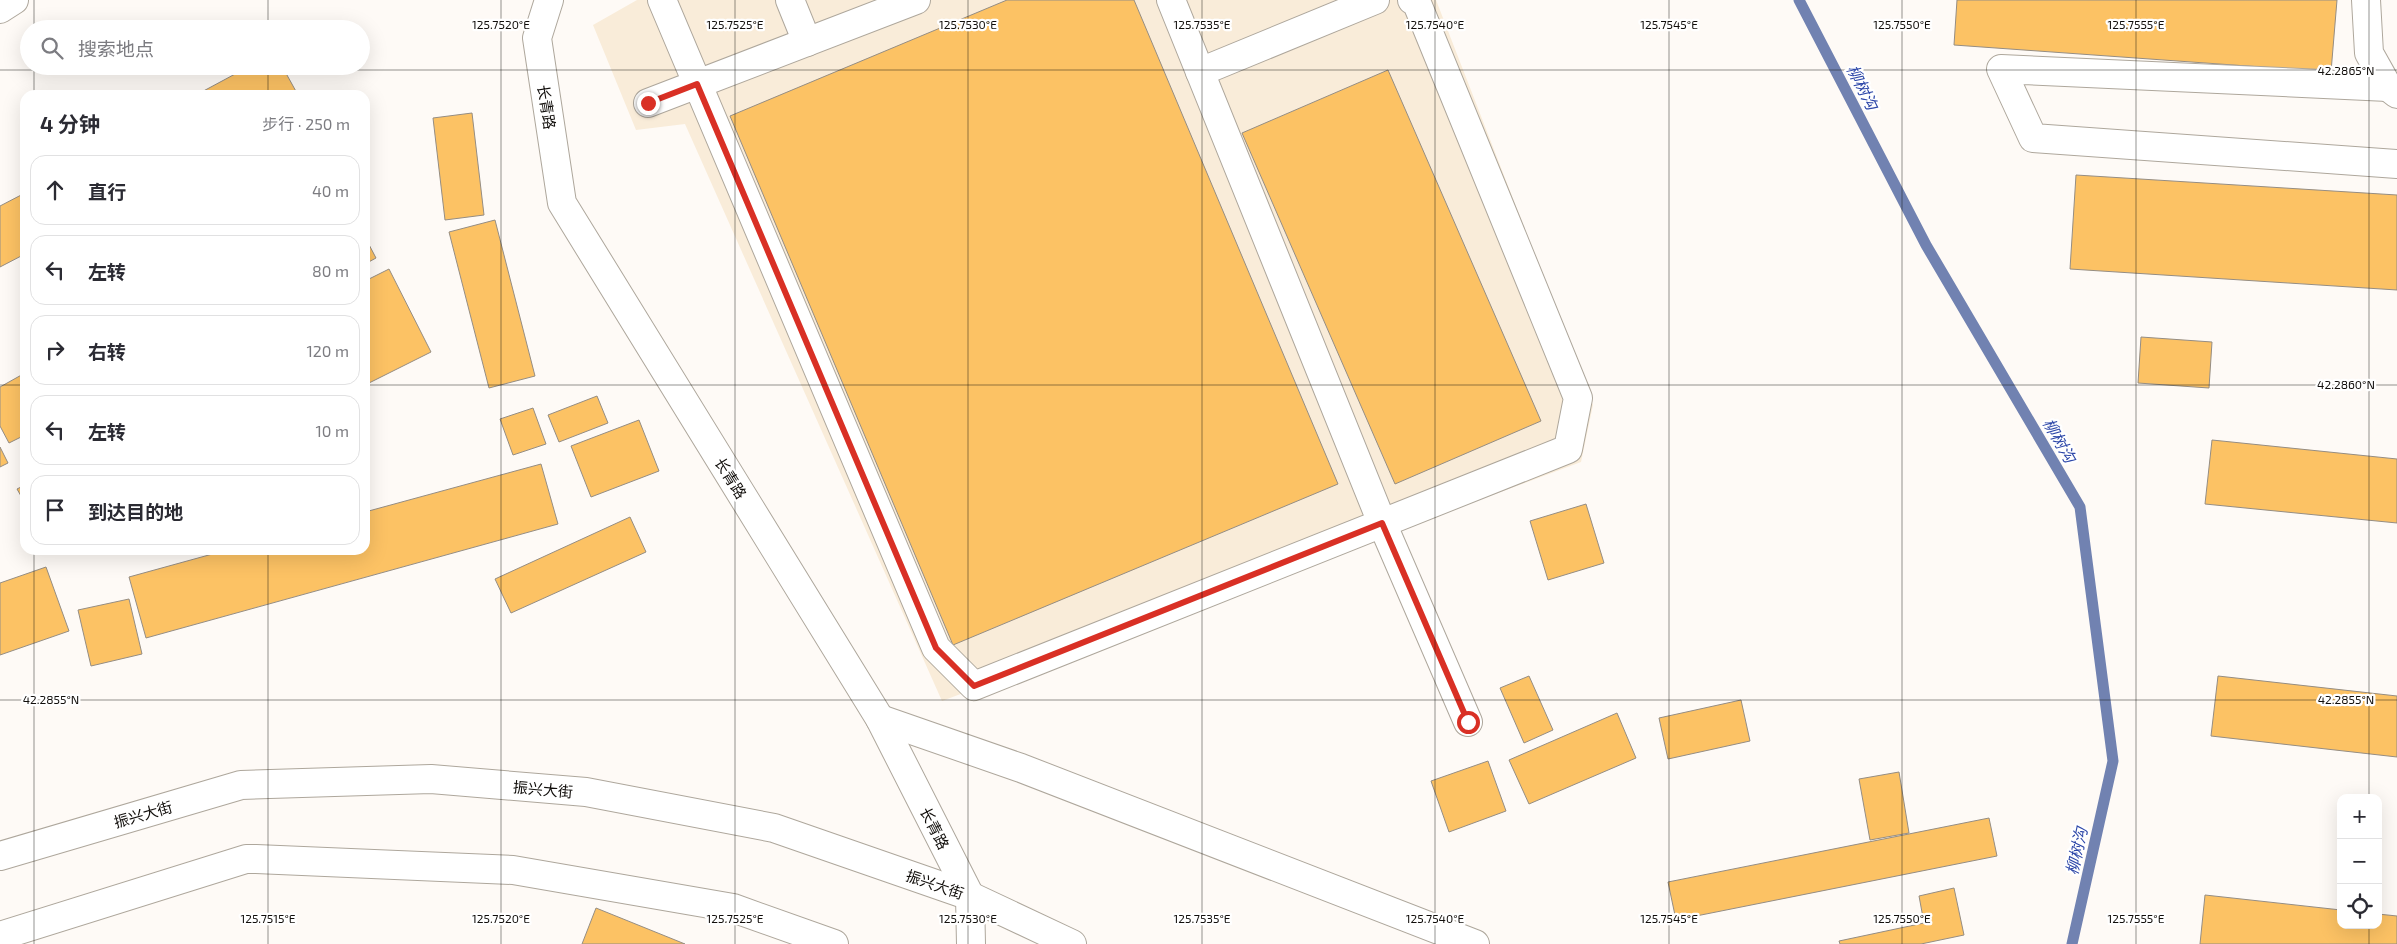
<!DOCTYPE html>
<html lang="zh">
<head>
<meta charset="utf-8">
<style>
  body { margin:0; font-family:"Exo 2","Noto Sans SC",sans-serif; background:#f2f2f3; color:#2b2b33 }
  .controls { position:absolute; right:15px; bottom:15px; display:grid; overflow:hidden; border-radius:10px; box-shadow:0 5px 20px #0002 }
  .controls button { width:45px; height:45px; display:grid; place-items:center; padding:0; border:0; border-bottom:1px solid #e1e1e2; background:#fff; color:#2b2b33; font:25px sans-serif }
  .stop { position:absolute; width:15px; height:15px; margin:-11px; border:4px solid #d93025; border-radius:50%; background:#fff }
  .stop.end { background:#d93025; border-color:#fff; box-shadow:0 1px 5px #0008 }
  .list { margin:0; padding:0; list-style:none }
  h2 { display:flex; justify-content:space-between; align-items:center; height:65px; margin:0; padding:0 20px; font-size:21px }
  h2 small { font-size:16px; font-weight:400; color:#7c7c81 }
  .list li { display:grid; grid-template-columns:32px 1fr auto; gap:15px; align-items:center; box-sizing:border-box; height:70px; margin:0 10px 10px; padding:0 10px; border:1px solid #e1e1e2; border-radius:15px }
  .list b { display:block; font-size:19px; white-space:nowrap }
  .list em { font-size:16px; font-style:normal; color:#7c7c81 }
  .icon { flex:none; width:28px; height:28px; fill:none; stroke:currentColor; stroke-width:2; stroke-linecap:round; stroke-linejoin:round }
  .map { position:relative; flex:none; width:2397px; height:944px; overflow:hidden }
  .search { position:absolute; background:#fff; box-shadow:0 5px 20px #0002; left:20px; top:20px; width:350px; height:55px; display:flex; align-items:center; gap:12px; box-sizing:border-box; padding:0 18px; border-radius:28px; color:#7c7c81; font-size:19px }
  .panel { position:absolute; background:#fff; box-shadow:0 5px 20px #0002; left:20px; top:90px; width:350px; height:465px; border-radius:15px }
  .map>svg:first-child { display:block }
  .built { fill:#f9ecd9 }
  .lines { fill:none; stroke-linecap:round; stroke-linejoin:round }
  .stream { stroke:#7182b1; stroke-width:11 }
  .building { fill:#fcc264; stroke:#958d83 }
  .minor-casing { stroke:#aea79c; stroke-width:30 }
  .minor { stroke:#fff; stroke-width:28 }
  .route { stroke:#d93025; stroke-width:6 }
  .ticks { fill:none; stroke:#100d0a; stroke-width:1; stroke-opacity:0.45 }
  .labels { text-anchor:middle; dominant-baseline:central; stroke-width:4.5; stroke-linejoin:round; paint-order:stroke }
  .street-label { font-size:15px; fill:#100d0a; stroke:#fff }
  .water-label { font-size:16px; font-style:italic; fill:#2e48a9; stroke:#fff }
  .ticks-label { font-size:12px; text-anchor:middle; fill:#100d0a; stroke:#fff; stroke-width:4.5; stroke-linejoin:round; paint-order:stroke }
</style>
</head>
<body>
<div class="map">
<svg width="2397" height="944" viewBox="0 0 2397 944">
  <rect width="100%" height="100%" fill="#fefaf6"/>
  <polygon class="built" points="637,0 1436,0 1593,405 1581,462 942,701 685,124 636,130 593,25"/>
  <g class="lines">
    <polyline class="stream" points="1799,0 1926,245 2080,507 2113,761 2072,944"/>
  </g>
  <g class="building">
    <polygon points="1007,0 1134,0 1338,484 953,645 730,116"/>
    <polygon points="1957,0 2337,0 2331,72 1954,45"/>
    <polygon points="250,66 282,66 298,95 196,95"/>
    <polygon points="1388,70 1541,421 1395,484 1242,133"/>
    <polygon points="472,113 484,215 445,220 433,118"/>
    <polygon points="2076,175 2397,195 2397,290 2070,269"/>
    <polygon points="25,193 25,254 0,267 0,206"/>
    <polygon points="495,220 535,376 489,388 449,232"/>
    <polygon points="365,237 376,258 365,264"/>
    <polygon points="389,269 431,352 365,385 365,281"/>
    <polygon points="2141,337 2212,342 2209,388 2138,383"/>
    <polygon points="25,373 25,435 9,443 0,426 0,387"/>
    <polygon points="597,396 608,423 559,442 548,415"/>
    <polygon points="533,408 546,444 513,455 500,419"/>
    <polygon points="639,420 659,471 591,497 571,446"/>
    <polygon points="2212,440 2397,459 2397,523 2205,504"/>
    <polygon points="0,447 8,463 0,467"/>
    <polygon points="541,464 558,524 146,638 129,577 227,550 365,550 365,512"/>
    <polygon points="25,485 25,503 17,489"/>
    <polygon points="1586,504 1604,563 1548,580 1530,521"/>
    <polygon points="630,517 646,552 511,613 495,579"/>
    <polygon points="46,567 69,631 0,655 0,583"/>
    <polygon points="129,599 142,654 91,666 78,610"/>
    <polygon points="1529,676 1553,730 1524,743 1500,688"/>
    <polygon points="2218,676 2397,696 2397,757 2211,736"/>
    <polygon points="1741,700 1750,741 1668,759 1659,718"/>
    <polygon points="1617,713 1636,758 1529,804 1509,760"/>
    <polygon points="1488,761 1506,811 1449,832 1431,781"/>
    <polygon points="1899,772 1909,833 1870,840 1859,779"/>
    <polygon points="1989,818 1997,856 1676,920 1668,882"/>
    <polygon points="1954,888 1964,935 1921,944 1840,944 1839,941 1924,923 1919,896"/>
    <polygon points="2205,895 2341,910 2341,925 2378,925 2378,914 2397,916 2397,944 2200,944"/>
    <polygon points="596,908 685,944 582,944"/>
  </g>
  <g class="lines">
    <g class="minor-casing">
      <g id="minor">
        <polyline points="549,0 537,38 562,203 880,719 970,896 971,944"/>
        <polyline points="662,0 936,648 974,686 1568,449 1578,398 1416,1 1412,0"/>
        <polyline points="790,0 807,42"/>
        <polyline points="1171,0 1382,523 1468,722"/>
        <polyline points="2366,0 2369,53 2388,87 2397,94"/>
        <polyline points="0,9 14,0"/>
        <polyline points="1200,72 1375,0"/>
        <polyline points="2388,87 2001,69 2033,138 2397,164"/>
        <polyline points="648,103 916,0"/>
        <polyline points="880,719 1021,768 1475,944"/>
        <polyline points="0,856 241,785 431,779 586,792 774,828 970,896 1072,944"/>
        <polyline points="0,936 246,859 256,859 513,870 733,908 834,944"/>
      </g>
    </g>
    <use href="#minor" class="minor"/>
  </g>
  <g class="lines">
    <polyline class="route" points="648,103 697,84 936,648 974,686 1382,523 1468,722"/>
  </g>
  <path class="ticks" d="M34 0V29M268 0V29M501 0V944M735 0V944M968 0V944M1202 0V944M1435 0V944M1669 0V944M1902 0V944M2136 0V944M2369 0V798M34 66V95M268 66V95M0 70H2397M0 385H25M365 385H2397M34 550V944M268 550V944M0 700H2397M2369 925V944"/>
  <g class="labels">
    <g class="street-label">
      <text transform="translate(547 107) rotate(81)">长青路</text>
      <text transform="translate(731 478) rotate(58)">长青路</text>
      <text transform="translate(543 789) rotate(5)">振兴大街</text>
      <text transform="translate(143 814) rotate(-16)">振兴大街</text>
      <text transform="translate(935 828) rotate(63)">长青路</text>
      <text transform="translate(935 884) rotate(19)">振兴大街</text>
    </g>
    <g class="water-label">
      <text transform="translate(1863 87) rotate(63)">柳树沟</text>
      <text transform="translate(2060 440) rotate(60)">柳树沟</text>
      <text transform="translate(2076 851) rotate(-78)">柳树沟</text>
    </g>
  </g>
  <g class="ticks-label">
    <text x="501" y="29">125.7520°E</text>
    <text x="735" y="29">125.7525°E</text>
    <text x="968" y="29">125.7530°E</text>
    <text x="1202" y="29">125.7535°E</text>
    <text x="1435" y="29">125.7540°E</text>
    <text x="1669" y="29">125.7545°E</text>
    <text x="1902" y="29">125.7550°E</text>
    <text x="2136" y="29">125.7555°E</text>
    <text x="2346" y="75">42.2865°N</text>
    <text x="2346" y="389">42.2860°N</text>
    <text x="51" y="704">42.2855°N</text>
    <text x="2346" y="704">42.2855°N</text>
    <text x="268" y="923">125.7515°E</text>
    <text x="501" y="923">125.7520°E</text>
    <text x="735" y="923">125.7525°E</text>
    <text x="968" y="923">125.7530°E</text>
    <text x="1202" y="923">125.7535°E</text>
    <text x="1435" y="923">125.7540°E</text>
    <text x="1669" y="923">125.7545°E</text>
    <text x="1902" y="923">125.7550°E</text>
    <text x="2136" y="923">125.7555°E</text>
  </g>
</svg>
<div class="controls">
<button>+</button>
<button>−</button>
<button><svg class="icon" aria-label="locate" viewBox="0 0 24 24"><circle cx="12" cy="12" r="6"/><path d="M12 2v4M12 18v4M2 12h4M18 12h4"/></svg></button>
</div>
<div class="stop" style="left:1468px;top:722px"></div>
<div class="stop end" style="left:648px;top:103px"></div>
<div class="search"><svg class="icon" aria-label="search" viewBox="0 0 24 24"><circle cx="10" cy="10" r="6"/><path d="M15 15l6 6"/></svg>搜索地点</div>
<section class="panel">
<h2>4 分钟<small>步行 · 250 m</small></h2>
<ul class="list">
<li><svg class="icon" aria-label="ahead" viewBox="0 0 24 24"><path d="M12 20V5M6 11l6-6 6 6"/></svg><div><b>直行</b></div><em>40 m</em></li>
<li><svg class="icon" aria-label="left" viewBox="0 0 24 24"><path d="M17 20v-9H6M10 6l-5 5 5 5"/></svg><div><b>左转</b></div><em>80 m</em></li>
<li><svg class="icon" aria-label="right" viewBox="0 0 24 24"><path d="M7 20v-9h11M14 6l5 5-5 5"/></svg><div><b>右转</b></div><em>120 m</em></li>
<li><svg class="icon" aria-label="left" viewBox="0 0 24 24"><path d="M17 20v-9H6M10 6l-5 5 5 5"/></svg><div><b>左转</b></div><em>10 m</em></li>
<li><svg class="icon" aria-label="arrive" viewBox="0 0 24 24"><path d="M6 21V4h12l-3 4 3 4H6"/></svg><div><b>到达目的地</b></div></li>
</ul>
</section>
</div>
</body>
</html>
